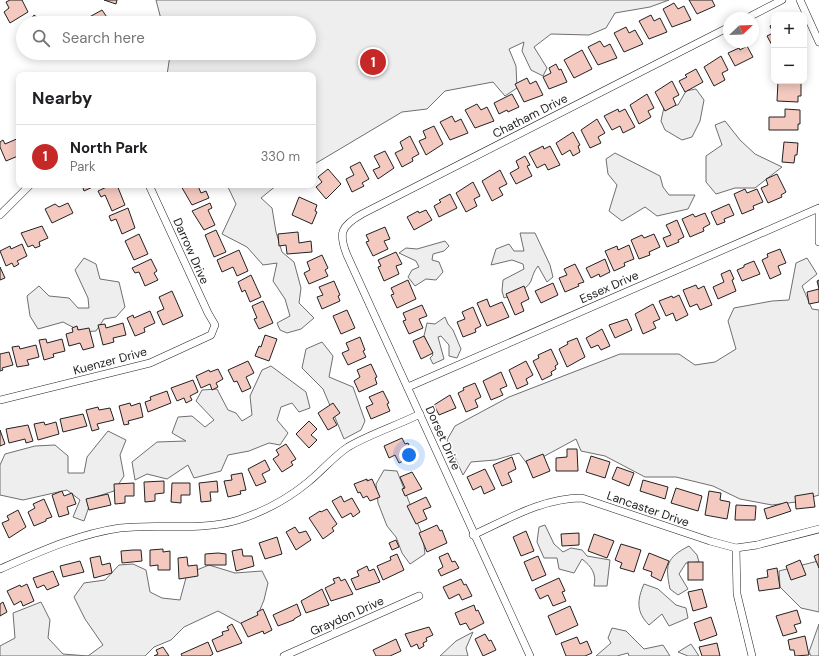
<!DOCTYPE html>
<html lang="en">
<head>
<meta charset="utf-8">
<style>
  body { margin:0; font-family:"DM Sans",sans-serif; background:#f6f6f6; color:#202124 }
  .controls { position:absolute; right:12px; top:12px; display:grid; overflow:hidden; border-radius:8px; box-shadow:0 2px 10px #0003 }
  .controls button { width:36px; height:36px; display:grid; place-items:center; padding:0; border:0; border-bottom:1px solid #e0e0e0; background:#fff; color:#202124; font:20px sans-serif }
  .compass { position:absolute; left:723px; top:12px; width:36px; height:36px; border-radius:50%; background:#fff; box-shadow:0 2px 10px #0003; rotate:67deg }
  .you { position:absolute; left:409px; top:455px; width:14px; height:14px; margin:-10px; border:3px solid #fff; border-radius:50%; background:#1a73e8; box-shadow:0 0 0 6px #1a73e833 }
  .badge { display:grid; place-items:center; width:26px; height:26px; border-radius:50%; background:#c62828; color:#fff; font-size:13px; font-weight:700 }
  .pin { position:absolute; translate:-50% -50%; border:2px solid #fff; box-shadow:0 1px 4px #0006 }
  .list { margin:0; padding:0; list-style:none }
  h2 { display:flex; justify-content:space-between; align-items:center; height:52px; margin:0; padding:0 16px; font-size:17px }
  h2 small { font-size:13px; font-weight:400; color:#757577 }
  .list li { display:grid; grid-template-columns:26px 1fr auto; gap:12px; align-items:center; box-sizing:border-box; height:64px; padding:0 16px; border-top:1px solid #e0e0e0 }
  .list b { display:block; font-size:15px; white-space:nowrap }
  .list p { margin:0; font-size:13px; white-space:nowrap; color:#757577 }
  .list em { font-size:13px; font-style:normal; color:#757577 }
  .icon { flex:none; width:22px; height:22px; fill:none; stroke:currentColor; stroke-width:2; stroke-linecap:round; stroke-linejoin:round }
  .map { position:relative; flex:none; width:819px; height:656px; overflow:hidden }
  .search { position:absolute; background:#fff; box-shadow:0 2px 10px #0003; left:16px; top:16px; width:300px; height:44px; display:flex; align-items:center; gap:10px; box-sizing:border-box; padding:0 14px; border-radius:22px; color:#757577; font-size:15px }
  .panel { position:absolute; background:#fff; box-shadow:0 2px 10px #0003; left:16px; top:72px; width:300px; height:116px; border-radius:8px }
  .map>svg:first-child { display:block }
  .green { fill:#eee; stroke:#6f6f6f }
  .building { fill:#f3c9c0; stroke:#222 }
  .lines { fill:none; stroke-linecap:round; stroke-linejoin:round }
  .street-casing { stroke:#222; stroke-width:8 }
  .street { stroke:#fff; stroke-width:7 }
  .labels { text-anchor:middle; dominant-baseline:central; stroke-width:3; stroke-linejoin:round; paint-order:stroke }
  .street-label { font-size:12px; fill:#222; stroke:#fff }
</style>
</head>
<body>
<div class="map">
<svg width="819" height="656" viewBox="0 0 819 656">
  <rect width="100%" height="100%" fill="#fff"/>
  <g class="green">
    <polygon points="156,0 669,0 650,7 615,13 606,28 589,35 551,34 534,47 547,68 543,76 531,70 522,51 524,42 509,49 516,66 517,88 505,96 493,82 445,91 427,109 402,112 313,165 313,75 167,75 170,55 167,53 309,53 309,23 162,23"/>
    <polygon points="696,89 704,100 700,121 692,137 682,140 665,130 661,121 664,107 678,105 686,91"/>
    <polygon points="725,121 740,140 755,154 782,167 755,188 735,188 716,194 706,182 706,156 722,145 715,125"/>
    <polygon points="615,153 660,176 663,187 669,195 695,195 688,209 657,216 645,207 622,221 609,211 617,185 608,174 606,159"/>
    <polygon points="227,185 277,185 261,198 272,208 276,232 282,252 294,262 301,288 299,303 314,318 301,329 287,333 280,330 277,323 290,316 285,299 273,281 277,263 263,265 247,247 222,234 236,204"/>
    <path d="M520 233H535L550 265 553 277 547 282 538 266C534 271 533 275 531 281 527 290 513 295 504 298L502 291 503 280 524 269 523 264 512 260 491 265 496 249 509 244 514 251H524Z"/>
    <polygon points="445,241 449,246 444,251 433,254 432,260 439,262 443,272 436,280 426,279 415,286 408,277 412,270 419,267 416,261 399,253 406,248 417,249"/>
    <polygon points="84,258 96,264 100,279 119,282 125,307 116,317 104,319 96,331 82,332 63,322 38,329 30,316 27,296 39,286 49,296 69,298 78,308 89,308 88,298 75,270"/>
    <polygon points="807,258 817,274 802,286 812,309 819,310 819,495 796,502 772,505 740,499 713,486 676,477 645,477 605,456 581,451 576,439 528,465 519,453 495,460 471,462 463,475 447,440 455,426 509,397 620,354 679,354 695,365 715,362 736,349 728,321 734,308 772,301 789,300 796,263"/>
    <polygon points="445,317 448,324 453,330 461,349 457,358 449,356 449,345 441,336 438,337 444,359 433,364 430,358 433,355 424,336 427,323 435,324"/>
    <polygon points="322,342 333,356 329,377 353,387 365,421 361,430 344,439 323,389 302,368 306,349"/>
    <polygon points="271,366 306,392 310,408 299,412 292,403 281,407 277,420 288,433 280,445 269,443 249,451 228,455 221,471 194,478 188,465 167,479 147,474 135,480 132,462 157,442 186,441 172,433 178,417 192,416 205,427 214,420 196,401 202,390 217,389 228,410 236,413 242,421 252,415 250,396 262,370"/>
    <polygon points="108,431 126,440 120,455 124,476 114,491 92,498 84,521 73,517 80,500 67,490 23,500 0,495 0,465 5,454 35,446 55,445 68,456 68,473 84,473 87,457"/>
    <polygon points="384,470 397,471 423,537 425,554 410,564 402,553 396,537 387,526 378,503 376,484"/>
    <path d="M545 525 554 544 563 552 571 548 582 550 587 556 610 560 607 586H594C597 574 591 566 582 559L574 573 559 569 557 558H544L537 542 539 527Z"/>
    <path d="M689 546 697 555 699 562 686 563 679 574 688 589 678 595 670 589C665 565 666 558 689 546Z"/>
    <polygon points="818,561 819,565 819,612 801,608 780,587 779,571"/>
    <polygon points="133,564 146,570 150,592 162,598 180,600 187,574 209,565 235,573 262,571 268,583 264,600 257,617 242,624 218,611 184,627 171,640 154,647 145,656 0,656 0,646 15,638 13,613 41,602 50,620 48,638 63,654 88,656 103,645 85,619 74,597 84,583 105,580 119,565"/>
    <path d="M644 584 658 589 676 605 686 608 688 618 669 626 662 614 649 625C636 612 637 600 644 584Z"/>
    <polygon points="819,624 819,656 811,656 809,652"/>
    <polygon points="612,628 626,631 644,649 663,645 670,656 629,656 628,653 617,656 596,656 611,643 608,638"/>
    <polygon points="473,632 466,648 468,656 440,656 456,641"/>
    <polygon points="691,644 699,656 688,656 678,652"/>
  </g>
  <g class="building">
    <polygon points="10,0 22,0 28,12 10,23 4,12 9,8 6,2"/>
    <polygon points="104,0 117,0 116,4"/>
    <polygon points="689,0 712,0 715,6 697,14"/>
    <polygon points="674,3 678,9 684,6 691,20 672,27 663,9"/>
    <polygon points="102,10 111,23 86,23 84,20"/>
    <polygon points="34,15 45,23 29,23"/>
    <polygon points="651,15 654,21 660,18 667,32 649,39 639,21"/>
    <polygon points="774,23 774,47 773,47 767,36 773,33 770,26"/>
    <polygon points="626,27 629,33 635,30 643,44 624,52 614,33"/>
    <polygon points="600,41 604,47 610,44 617,58 598,65 588,47"/>
    <polygon points="747,46 753,57 735,66 728,53 739,48 740,50"/>
    <polygon points="582,50 592,69 574,78 564,60"/>
    <polygon points="721,56 728,70 722,73 725,80 714,86 704,67"/>
    <polygon points="556,64 559,70 561,69 567,82 549,89 543,77 551,73 549,68"/>
    <polygon points="696,69 703,82 685,92 679,81 687,77 685,75"/>
    <polygon points="527,78 530,84 536,81 543,95 524,102 515,84"/>
    <polygon points="672,81 679,95 673,98 676,105 665,111 655,92"/>
    <polygon points="778,81 801,81 801,96 798,96 798,102 777,101"/>
    <polygon points="512,94 519,107 508,112 507,110 499,114 494,103"/>
    <polygon points="647,94 654,108 648,111 651,117 639,124 630,105"/>
    <polygon points="477,104 481,110 487,107 494,121 475,128 465,110"/>
    <polygon points="618,109 619,112 625,109 635,127 623,133 620,126 612,130 604,116"/>
    <polygon points="785,109 800,110 800,124 798,124 798,130 769,130 769,117 785,117"/>
    <polygon points="452,116 455,122 461,119 468,133 450,140 440,122"/>
    <polygon points="597,119 605,133 598,137 601,143 590,148 581,130"/>
    <polygon points="434,126 443,144 426,155 419,141 426,138 423,131"/>
    <polygon points="573,132 580,145 578,146 580,152 573,156 570,150 562,155 556,143"/>
    <polygon points="410,136 419,154 412,158 413,161 402,167 395,153 403,149 400,142"/>
    <polygon points="19,138 18,156 6,161 0,147 0,142 3,140 5,144"/>
    <polygon points="784,142 798,143 797,155 795,155 794,163 782,162"/>
    <polygon points="543,146 544,149 550,146 560,165 548,170 545,164 537,168 529,153"/>
    <polygon points="385,151 394,168 378,179 373,170 380,167 374,156"/>
    <polygon points="525,156 530,165 527,166 532,176 516,184 510,173 519,168 516,161"/>
    <polygon points="360,162 369,179 362,183 364,186 352,192 346,179 354,175 350,167"/>
    <polygon points="328,169 341,184 326,199 316,187 322,182 318,177"/>
    <polygon points="500,170 507,184 499,188 503,195 492,201 482,181"/>
    <polygon points="777,174 786,192 781,195 782,197 768,203 761,188 768,185 766,179"/>
    <polygon points="473,182 480,196 474,199 477,206 466,212 456,193"/>
    <polygon points="82,185 97,185 84,191"/>
    <polygon points="111,185 117,185 125,205 112,211 105,195 101,197 98,191"/>
    <polygon points="200,185 198,186 201,193 206,191 209,198 192,205 181,186"/>
    <polygon points="745,189 747,193 757,189 763,202 753,206 754,209 742,214 734,194"/>
    <polygon points="450,194 457,208 439,217 434,206 441,202 439,200"/>
    <polygon points="299,197 317,205 315,211 317,212 312,224 292,215"/>
    <polygon points="68,203 73,213 52,223 45,209 55,204 59,207"/>
    <polygon points="210,203 212,208 208,210 215,225 204,230 192,211"/>
    <polygon points="729,204 734,215 724,219 725,222 717,225 711,212"/>
    <polygon points="128,208 135,228 122,234 116,219 111,221 109,216"/>
    <polygon points="426,210 432,220 414,230 407,217 418,211 419,213"/>
    <polygon points="705,213 710,224 703,228 704,231 690,237 682,219 693,214 695,217"/>
    <polygon points="677,220 684,237 678,240 679,242 667,247 663,238 671,235 666,225"/>
    <polygon points="42,226 48,238 39,242 40,246 35,248 33,245 28,247 21,233"/>
    <polygon points="385,227 390,239 384,241 388,249 373,256 366,242 369,241 366,235"/>
    <polygon points="216,230 226,252 214,257 205,235"/>
    <polygon points="298,232 299,243 311,241 312,252 287,254 286,245 279,246 278,234"/>
    <polygon points="139,234 148,254 134,260 125,241"/>
    <polygon points="654,234 660,247 649,252 650,255 639,259 631,240 642,235 644,238"/>
    <polygon points="22,244 27,256 17,261 19,264 14,267 12,263 6,266 0,251 10,246 11,249"/>
    <polygon points="629,245 634,259 624,263 625,266 614,271 605,251 617,246 618,250"/>
    <polygon points="780,249 786,263 778,266 781,274 770,279 762,260 768,257 767,254"/>
    <polygon points="239,250 248,271 237,276 233,267 222,272 217,260"/>
    <polygon points="396,252 402,264 396,266 399,274 384,281 378,267 381,266 378,260"/>
    <polygon points="322,255 328,268 325,270 328,276 309,284 304,273 310,270 307,262"/>
    <polygon points="151,259 157,271 154,273 158,280 145,286 139,272 135,273 132,268"/>
    <polygon points="605,259 610,272 600,277 599,274 591,278 586,268"/>
    <polygon points="754,261 760,274 742,281 737,270 744,267 744,265"/>
    <polygon points="575,264 584,282 578,284 579,286 565,292 559,278 567,275 564,269"/>
    <polygon points="0,267 5,278 0,280"/>
    <polygon points="730,270 734,279 732,280 736,291 718,299 713,287 724,282 721,274"/>
    <polygon points="251,275 261,297 250,302 245,290 242,292 238,282"/>
    <polygon points="408,280 416,299 397,308 391,295 394,294 391,288"/>
    <polygon points="819,280 819,302 809,304 807,292 819,289 817,281"/>
    <polygon points="334,281 340,295 338,296 340,301 322,309 317,297 323,295 319,287"/>
    <polygon points="553,283 558,295 541,303 535,291"/>
    <polygon points="696,285 698,289 704,286 712,305 700,310 697,304 690,307 683,290"/>
    <polygon points="524,286 529,299 521,303 524,311 515,315 506,294"/>
    <polygon points="172,291 183,316 163,325 157,312 164,309 159,297"/>
    <polygon points="679,295 688,315 676,321 673,313 666,316 659,301 672,296 673,298"/>
    <polygon points="487,299 490,307 502,302 509,317 487,326 477,303"/>
    <polygon points="263,301 273,323 259,329 254,319 257,318 252,306"/>
    <polygon points="653,304 660,319 653,322 656,328 643,334 635,314"/>
    <polygon points="422,305 427,316 419,319 423,328 409,334 403,321 406,320 403,313"/>
    <polygon points="473,307 481,326 475,329 476,332 463,337 457,322 465,319 462,312"/>
    <polygon points="347,310 355,328 341,334 333,316"/>
    <polygon points="150,311 155,323 144,328 145,332 135,336 127,318 133,315 134,318"/>
    <polygon points="627,319 632,330 615,338 609,325"/>
    <polygon points="123,323 126,335 113,338 114,342 103,345 98,325 105,324 106,328"/>
    <polygon points="77,326 78,330 89,328 94,347 83,350 80,343 69,346 66,334 73,332 72,328"/>
    <polygon points="602,329 610,346 601,350 598,345 591,348 586,338"/>
    <polygon points="265,335 277,339 269,361 255,356 259,346 261,347"/>
    <polygon points="424,336 433,353 421,359 413,341"/>
    <polygon points="360,337 365,350 363,351 366,357 348,365 342,353 349,350 346,343"/>
    <polygon points="577,338 585,357 567,367 559,349 568,344 567,342"/>
    <polygon points="46,339 47,343 62,339 65,351 53,354 54,357 44,360 39,340"/>
    <polygon points="36,345 39,357 27,360 29,365 17,367 12,347 19,346 20,349"/>
    <polygon points="551,349 558,364 555,366 556,369 551,372 552,375 542,380 533,361 539,358 538,355"/>
    <polygon points="9,352 13,365 2,368 3,370 0,371 0,354"/>
    <polygon points="248,361 254,373 246,377 251,388 242,392 237,381 234,382 228,370"/>
    <polygon points="526,361 533,375 526,379 528,384 517,389 509,370"/>
    <polygon points="371,364 377,377 375,378 377,384 359,392 354,381 360,377 357,370"/>
    <polygon points="218,369 223,379 216,383 218,387 212,390 210,384 201,388 196,376 209,370 210,372"/>
    <polygon points="501,372 507,386 500,389 503,395 491,400 483,381"/>
    <polygon points="193,380 198,392 190,396 192,400 186,403 184,398 177,401 171,388"/>
    <polygon points="475,383 481,397 475,400 478,407 466,412 458,393 464,390 463,388"/>
    <polygon points="167,391 171,403 148,412 145,402 151,400 150,397"/>
    <polygon points="383,391 389,403 387,404 390,411 371,419 366,407 373,404 369,397"/>
    <polygon points="450,395 456,408 439,415 434,405"/>
    <polygon points="130,403 131,406 140,403 143,417 128,421 129,424 124,425 119,406"/>
    <polygon points="333,403 340,413 333,418 337,425 328,430 318,413"/>
    <polygon points="98,407 99,410 110,408 114,420 97,424 99,429 92,431 86,410"/>
    <polygon points="83,414 87,426 63,432 60,419"/>
    <polygon points="309,421 317,429 311,435 317,440 309,448 296,434"/>
    <polygon points="44,422 45,425 56,422 59,434 38,440 34,424"/>
    <polygon points="28,425 33,441 26,443 25,439 9,443 6,429"/>
    <polygon points="0,430 5,444 0,446"/>
    <polygon points="402,438 405,444 408,443 414,456 399,463 395,455 389,458 384,446"/>
    <polygon points="286,444 296,459 291,462 293,465 282,472 273,459 279,455 276,450"/>
    <polygon points="567,449 577,449 578,471 556,471 556,458 567,457"/>
    <polygon points="543,454 550,471 533,478 526,461"/>
    <polygon points="591,456 610,462 605,478 586,472"/>
    <polygon points="512,457 516,469 508,473 512,482 502,486 493,465"/>
    <polygon points="265,460 270,470 262,474 266,482 256,486 248,469"/>
    <polygon points="617,467 634,473 629,486 612,479"/>
    <polygon points="485,469 495,489 484,494 481,486 473,490 467,477"/>
    <polygon points="412,472 422,489 405,496 402,489 405,488 400,477"/>
    <polygon points="242,473 246,490 240,491 241,494 228,497 224,481 232,480 231,475"/>
    <polygon points="367,479 367,481 372,479 380,497 370,501 367,496 363,498 360,492 358,493 354,484"/>
    <polygon points="643,480 668,487 665,499 640,491"/>
    <polygon points="164,481 164,493 155,494 155,501 145,502 144,482"/>
    <polygon points="217,481 218,492 210,492 211,501 201,502 199,483"/>
    <polygon points="134,483 134,496 125,496 125,503 115,504 114,484"/>
    <polygon points="172,483 190,483 190,495 181,495 181,503 171,502"/>
    <polygon points="676,488 702,496 698,511 671,503"/>
    <polygon points="62,491 64,496 72,493 76,504 67,507 69,514 59,517 52,495"/>
    <polygon points="709,491 721,493 720,500 730,502 727,519 705,515"/>
    <polygon points="813,493 815,507 796,509 795,496"/>
    <polygon points="108,494 111,505 89,510 86,499"/>
    <polygon points="341,496 344,502 352,498 360,512 353,517 351,513 342,518 332,501"/>
    <polygon points="426,497 431,507 423,510 427,519 416,524 407,506"/>
    <polygon points="44,499 52,517 46,519 46,521 34,526 28,512 35,508 33,504"/>
    <polygon points="787,502 791,511 767,519 764,509"/>
    <polygon points="736,505 756,506 755,520 735,520"/>
    <polygon points="327,509 337,524 332,528 334,531 323,539 309,518 320,511 321,512"/>
    <polygon points="18,510 26,527 9,538 2,523 9,520 7,516"/>
    <polygon points="437,525 440,531 442,530 447,543 427,552 419,533"/>
    <polygon points="295,527 299,533 306,531 311,540 296,550 286,532"/>
    <polygon points="526,531 534,551 521,556 513,537"/>
    <polygon points="579,533 579,545 562,546 561,534"/>
    <polygon points="594,534 614,541 607,558 588,551"/>
    <polygon points="277,537 282,554 265,559 259,543"/>
    <polygon points="396,540 399,547 392,550 389,543"/>
    <polygon points="621,544 641,550 634,572 620,568 622,563 615,560"/>
    <polygon points="163,549 163,552 170,551 170,570 158,570 158,565 150,566 150,550"/>
    <polygon points="242,549 243,556 252,556 254,566 236,571 232,551"/>
    <polygon points="133,550 141,550 142,561 122,563 121,551"/>
    <polygon points="218,553 226,554 226,565 205,565 205,554"/>
    <polygon points="448,553 452,562 455,561 459,568 441,576 438,570 443,567 439,557"/>
    <polygon points="649,553 669,561 661,581 651,576 652,572 643,569"/>
    <polygon points="397,554 404,570 383,580 377,566 391,560 390,557"/>
    <polygon points="819,554 819,568 814,556"/>
    <polygon points="100,556 102,565 110,563 112,573 94,578 90,558"/>
    <polygon points="538,556 546,575 532,581 524,562"/>
    <polygon points="187,557 188,566 197,565 198,576 179,579 178,558"/>
    <polygon points="800,560 806,575 791,580 786,566"/>
    <polygon points="80,561 84,572 63,577 60,566"/>
    <rect x="688" y="562" width="15" height="18"/>
    <polygon points="367,566 369,571 374,569 380,582 356,590 351,579 359,576 357,571"/>
    <polygon points="777,568 780,588 759,591 757,579 768,577 767,570"/>
    <polygon points="53,571 59,585 47,590 44,585 37,588 33,578"/>
    <polygon points="339,577 341,581 345,579 353,594 331,601 325,588 335,583 333,579"/>
    <polygon points="559,578 565,591 562,592 566,601 553,606 548,595 540,599 535,589"/>
    <polygon points="461,579 464,585 466,584 472,596 462,600 459,594 449,599 443,587"/>
    <polygon points="27,584 34,601 23,606 21,601 14,605 7,591 20,585 21,587"/>
    <polygon points="322,589 329,605 306,613 301,601"/>
    <polygon points="702,589 707,607 693,611 688,592"/>
    <polygon points="3,602 7,612 0,616 0,604"/>
    <polygon points="297,604 301,615 294,619 294,620 278,626 273,615"/>
    <polygon points="474,605 476,611 478,610 484,623 470,630 466,623 460,625 455,613"/>
    <polygon points="570,606 578,625 556,635 548,616"/>
    <polygon points="263,609 272,630 264,634 263,631 248,637 241,623 258,615 257,612"/>
    <polygon points="797,610 801,623 794,625 797,632 783,636 776,616"/>
    <polygon points="711,617 717,635 700,641 694,623"/>
    <polygon points="232,624 242,643 217,652 212,640 223,635 222,632 229,630 227,627"/>
    <polygon points="429,627 433,635 426,638 427,641 423,643 424,646 419,649 417,644 411,647 405,634"/>
    <polygon points="485,634 489,641 491,640 496,650 483,656 475,639"/>
    <polygon points="805,636 809,655 795,656 794,650 790,650 788,640"/>
    <polygon points="577,637 580,644 587,641 592,653 585,656 566,656 561,643"/>
    <polygon points="396,639 401,651 390,656 376,656 373,650"/>
    <polygon points="208,642 213,654 210,656 182,656 181,654"/>
    <polygon points="717,643 720,656 702,656 699,647"/>
    <polygon points="163,647 169,656 154,656 158,654 156,650"/>
  </g>
  <g class="lines">
    <g class="street-casing">
      <g id="street">
        <polyline points="800,0 819,42"/>
        <polyline points="747,18 782,0"/>
        <polyline points="0,215 30,185"/>
        <polyline points="819,242 819,214"/>
        <polyline points="408,387 819,208"/>
        <polyline points="0,400 150,363 211,335 215,325 208,313 149,185"/>
        <path d="M473 535C508 519 543 498 582 498L710 541 736 548 757 545 819 529"/>
        <polyline points="736,548 737,594 752,656"/>
        <path d="M0 569C39 552 78 534 120 528 159 523 199 532 238 520 263 512 286 500 307 483 321 472 333 457 348 447 370 434 396 426 420 414"/>
        <polyline points="284,656 419,596"/>
        <path d="M530 656 347 255C338 233 341 226 362 214L729 27"/>
      </g>
    </g>
    <use href="#street" class="street"/>
  </g>
  <g class="labels">
    <g class="street-label">
      <text transform="translate(530 116) rotate(-27)">Chatham Drive</text>
      <text transform="translate(191 251) rotate(66)">Darrow Drive</text>
      <text transform="translate(609 287) rotate(-24)">Essex Drive</text>
      <text transform="translate(110 361) rotate(-15)">Kuenzer Drive</text>
      <text transform="translate(443 438) rotate(66)">Dorset Drive</text>
      <text transform="translate(648 509) rotate(19)">Lancaster Drive</text>
      <text transform="translate(347 616) rotate(-24)">Graydon Drive</text>
    </g>
  </g>
</svg>
<div class="controls">
<button>+</button>
<button>−</button>
</div>
<svg class="compass" viewBox="-18 -18 36 36"><path d="M0-13l5 13h-10z" fill="#e53935"/><path d="M0 13l5-13h-10z" fill="#757577"/></svg>
<div class="you"></div>
<div class="pin badge" style="left:373px;top:62px">1</div>
<div class="search"><svg class="icon" aria-label="search" viewBox="0 0 24 24"><circle cx="10" cy="10" r="6"/><path d="M15 15l6 6"/></svg>Search here</div>
<section class="panel">
<h2>Nearby<small></small></h2>
<ul class="list">
<li><span class="badge">1</span><div><b>North Park</b><p>Park</p></div><em>330 m</em></li>
</ul>
</section>
</div>
</body>
</html>
